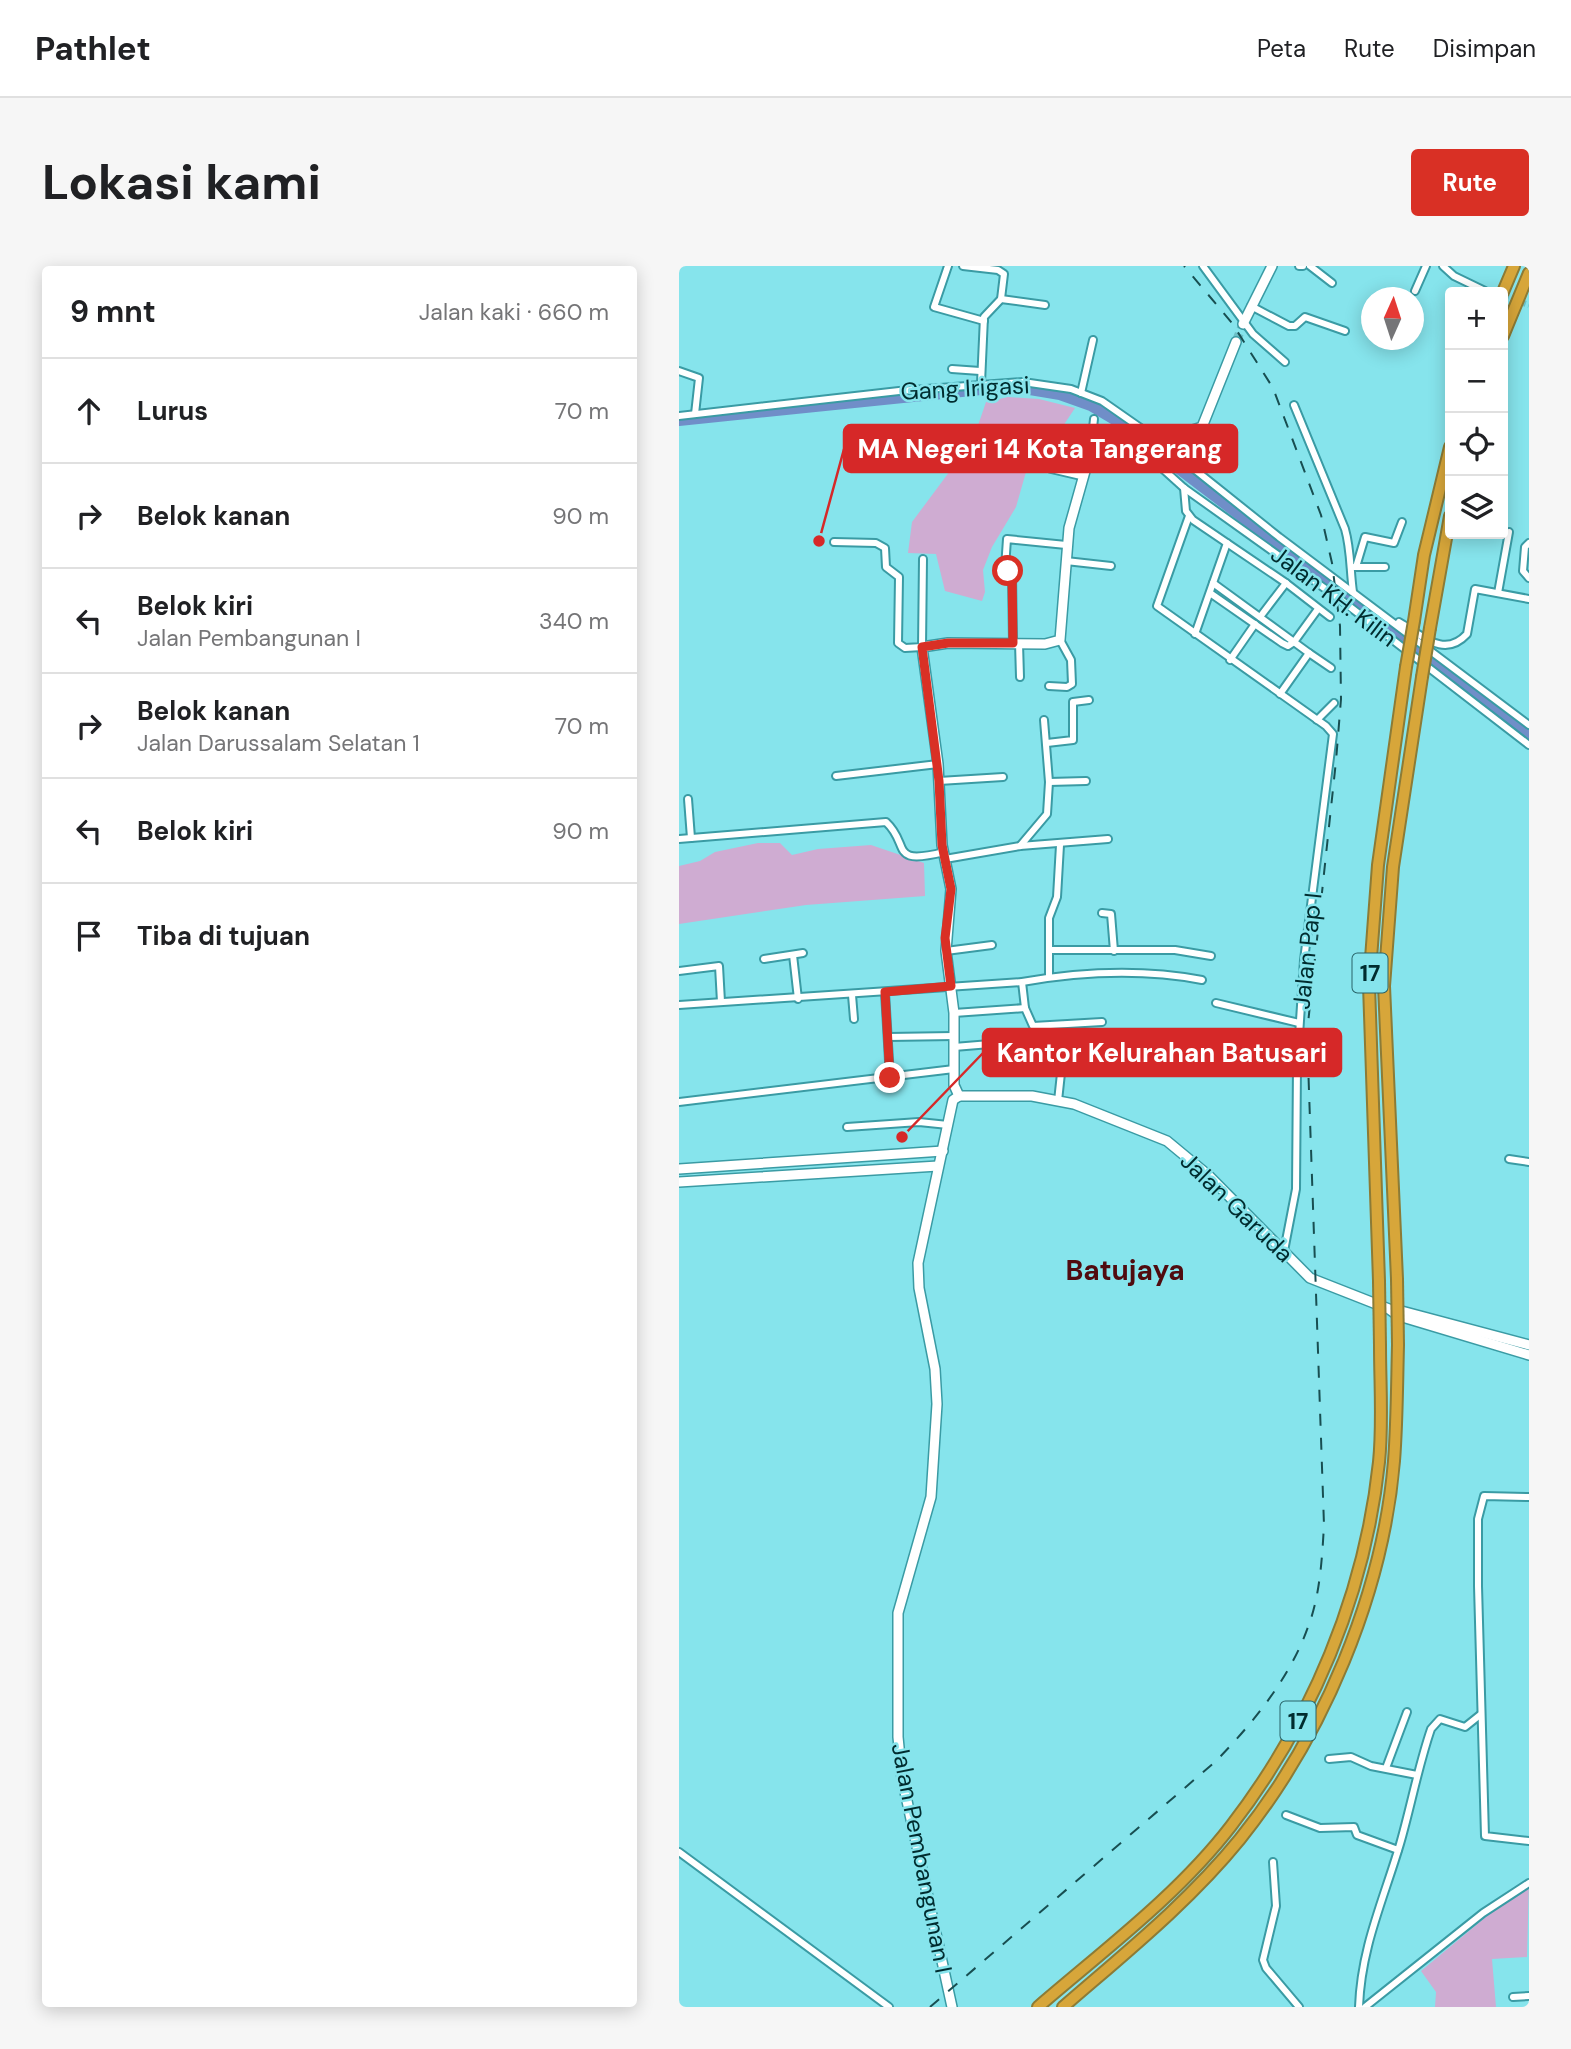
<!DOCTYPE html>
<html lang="id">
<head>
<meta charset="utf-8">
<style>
  body { margin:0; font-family:"DM Sans",sans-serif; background:#f6f6f6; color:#202124 }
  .controls { position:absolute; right:21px; top:21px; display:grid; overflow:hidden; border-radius:7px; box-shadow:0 4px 18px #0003 }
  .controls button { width:63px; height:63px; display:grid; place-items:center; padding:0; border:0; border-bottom:2px solid #e0e0e0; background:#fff; color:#202124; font:35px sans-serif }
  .compass { position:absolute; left:682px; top:21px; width:63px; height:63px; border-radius:50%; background:#fff; box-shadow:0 4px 18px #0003; rotate:3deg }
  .stop { position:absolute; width:21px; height:21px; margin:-16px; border:5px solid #d93025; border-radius:50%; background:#fff }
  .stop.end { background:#d93025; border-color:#fff; box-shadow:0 2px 7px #0008 }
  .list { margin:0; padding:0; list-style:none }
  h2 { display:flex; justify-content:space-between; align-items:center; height:91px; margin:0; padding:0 28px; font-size:30px }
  h2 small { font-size:23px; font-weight:400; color:#757577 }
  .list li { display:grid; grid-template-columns:46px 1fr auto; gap:21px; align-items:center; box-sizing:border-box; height:105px; padding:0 28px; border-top:2px solid #e0e0e0 }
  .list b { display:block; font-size:26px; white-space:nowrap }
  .list p { margin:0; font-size:23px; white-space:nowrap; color:#757577 }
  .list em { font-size:23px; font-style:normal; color:#757577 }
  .icon { flex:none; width:38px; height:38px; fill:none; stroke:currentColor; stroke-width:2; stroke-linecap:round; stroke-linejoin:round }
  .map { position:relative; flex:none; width:850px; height:1741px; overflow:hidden; border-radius:7px }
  header { display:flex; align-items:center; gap:42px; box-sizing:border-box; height:98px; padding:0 35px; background:#fff; border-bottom:2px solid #e0e0e0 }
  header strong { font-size:33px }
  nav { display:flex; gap:38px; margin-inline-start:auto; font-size:24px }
  .intro { display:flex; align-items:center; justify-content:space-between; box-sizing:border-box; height:168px; padding:0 42px }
  h1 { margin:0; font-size:49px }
  .button { padding:18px 32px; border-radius:7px; background:#d93025; color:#fff; font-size:24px; font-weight:700 }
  main { display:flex; gap:42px; padding:0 42px }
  aside { flex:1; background:#fff; border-radius:7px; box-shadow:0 4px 18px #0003 }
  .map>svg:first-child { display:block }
  .green { fill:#cfacd2 }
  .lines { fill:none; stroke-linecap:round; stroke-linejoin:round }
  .river { stroke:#708ec8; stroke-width:12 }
  .street-tunnel { stroke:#6bbfc6; stroke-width:6; stroke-dasharray:6 3; stroke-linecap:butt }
  .secondary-tunnel { stroke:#6bbfc6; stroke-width:9; stroke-dasharray:9 4.5; stroke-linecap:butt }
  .street-casing { stroke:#3a9ba4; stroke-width:10 }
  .secondary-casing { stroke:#3a9ba4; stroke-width:12 }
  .highway-casing { stroke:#8c7b36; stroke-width:14 }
  .street { stroke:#fff; stroke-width:6 }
  .secondary { stroke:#fff; stroke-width:9 }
  .highway { stroke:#d7a63a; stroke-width:10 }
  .rail { stroke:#184e51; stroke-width:2; stroke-dasharray:12 12; stroke-linecap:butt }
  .highway-bridge-casing { stroke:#8c7b36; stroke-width:14; stroke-linecap:butt }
  .highway-bridge { stroke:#d7a63a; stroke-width:10 }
  .route { stroke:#d93025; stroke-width:9 }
  .labels { text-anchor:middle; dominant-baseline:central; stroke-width:5; stroke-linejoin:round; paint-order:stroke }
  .shield { fill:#86e4ec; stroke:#286368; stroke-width:2 }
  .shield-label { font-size:23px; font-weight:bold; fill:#002c2f }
  .street-label { font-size:24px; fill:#002c2f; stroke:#86e4ec }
  .quarter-label { font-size:28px; font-weight:bold; fill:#500b0f; stroke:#86e4ec }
  .leader { fill:none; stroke:#d62828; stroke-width:2.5 }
  .callout-dot { fill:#d62828; stroke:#86e4ec; stroke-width:2.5 }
  .callout { fill:#d62828; stroke:#d62828; stroke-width:2.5 }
  .callout-label { font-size:26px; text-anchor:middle; font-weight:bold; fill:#fff }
</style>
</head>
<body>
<header>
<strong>Pathlet</strong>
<nav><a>Peta</a><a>Rute</a><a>Disimpan</a></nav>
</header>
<div class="intro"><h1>Lokasi kami</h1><a class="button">Rute</a></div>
<main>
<aside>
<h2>9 mnt<small>Jalan kaki · 660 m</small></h2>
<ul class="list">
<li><svg class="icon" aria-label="ahead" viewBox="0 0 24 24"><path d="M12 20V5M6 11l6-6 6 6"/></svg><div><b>Lurus</b></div><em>70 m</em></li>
<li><svg class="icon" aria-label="right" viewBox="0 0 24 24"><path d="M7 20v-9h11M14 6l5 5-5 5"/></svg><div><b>Belok kanan</b></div><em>90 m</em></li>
<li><svg class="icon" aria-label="left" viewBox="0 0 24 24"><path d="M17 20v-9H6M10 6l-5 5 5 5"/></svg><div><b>Belok kiri</b><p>Jalan Pembangunan I</p></div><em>340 m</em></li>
<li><svg class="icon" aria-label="right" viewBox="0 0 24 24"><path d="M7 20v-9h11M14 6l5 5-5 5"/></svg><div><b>Belok kanan</b><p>Jalan Darussalam Selatan 1</p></div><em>70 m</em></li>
<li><svg class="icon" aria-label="left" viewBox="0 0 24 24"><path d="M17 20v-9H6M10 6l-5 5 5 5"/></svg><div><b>Belok kiri</b></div><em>90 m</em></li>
<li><svg class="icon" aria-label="arrive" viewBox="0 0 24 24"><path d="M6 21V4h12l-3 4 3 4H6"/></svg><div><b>Tiba di tujuan</b></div></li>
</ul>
</aside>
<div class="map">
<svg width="850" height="1741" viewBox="0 0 850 1741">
  <rect width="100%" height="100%" fill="#86e4ec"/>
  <g class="green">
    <polygon points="329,131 360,133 396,142 378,169 355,178 337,241 313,281 304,304 306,326 303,335 266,325 257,288 229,287 233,256 294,174 307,136"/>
    <polygon points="79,577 101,577 113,589 139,583 192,579 245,597 246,630 127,639 0,658 0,600 21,595 36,586"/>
    <polygon points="850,1615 848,1691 813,1693 817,1741 756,1741 757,1726 742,1705"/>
  </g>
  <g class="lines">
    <polyline class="river" points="0,154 312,122 345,122 381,128 412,139 434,152 850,469"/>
    <polyline class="street-tunnel" points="824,30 850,39"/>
    <polyline class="secondary-tunnel" points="557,76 564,58"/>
    <g class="street-casing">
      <g id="street">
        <polyline points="269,0 255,41 305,55"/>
        <polyline points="284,0 319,4 325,8 322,33 305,51 302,117"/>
        <polyline points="524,0 574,68 606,96"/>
        <polyline points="620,0 624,0"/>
        <polyline points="631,0 653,17"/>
        <polyline points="764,0 775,10 806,25"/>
        <polyline points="736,25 747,0"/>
        <polyline points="322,33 366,39"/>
        <polyline points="572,40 610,60 616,60 626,51 666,65"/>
        <polyline points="273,103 301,105"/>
        <polyline points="0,105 20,112 16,148"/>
        <polyline points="402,127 414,74"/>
        <path d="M615 139 666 263C672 284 671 305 674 326"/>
        <polyline points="0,150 220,125 344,116 392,123 423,135 476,172"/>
        <polyline points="458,186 474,194 505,222 662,334 850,479"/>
        <polyline points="411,189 415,153"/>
        <polyline points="474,194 485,179 600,271 850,459"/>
        <polyline points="372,203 402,210"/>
        <polyline points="505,222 507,245 514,254 607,317 651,351"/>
        <polyline points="510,250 478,340 647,460 654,468 625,694 618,800 617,923 605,985"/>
        <polyline points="155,276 197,277 206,282 207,301 220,311 219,377 226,382 243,381 244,293"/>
        <polyline points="850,277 846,281 844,305 850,312"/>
        <polyline points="387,295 432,300"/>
        <polyline points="675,301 706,301"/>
        <polyline points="677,301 686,271 715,277 723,256"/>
        <polyline points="534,317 630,387 601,428"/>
        <polyline points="531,327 603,377 609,380 615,376"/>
        <polyline points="819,327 830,266"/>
        <polyline points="581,351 607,317"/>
        <path d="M720 356C743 369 765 393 788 368L796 323 850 333"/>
        <polyline points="516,368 548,277"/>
        <polyline points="615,376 639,343"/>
        <polyline points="334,377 333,308 326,302 328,273 387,279"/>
        <polyline points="340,377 341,411"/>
        <polyline points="630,387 652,402"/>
        <polyline points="551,394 576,358"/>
        <polyline points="370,420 388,421 393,418 392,394 381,374"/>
        <polyline points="638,454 655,437"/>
        <polyline points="368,477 394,474 394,436 410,434"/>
        <polyline points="157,510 259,498"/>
        <polyline points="260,515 324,511"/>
        <polyline points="370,516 407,515"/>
        <polyline points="9,533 12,572"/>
        <path d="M0 573 207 556C232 579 209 600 265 586"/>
        <polyline points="341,580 368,548 370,516 365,454"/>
        <polyline points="266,593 341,580 429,573"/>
        <polyline points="423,647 432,648 435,685"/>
        <polyline points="371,684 496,684 532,690"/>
        <polyline points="267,685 313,679"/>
        <polyline points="114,689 119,733"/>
        <polyline points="85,693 124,687"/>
        <polyline points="0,705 40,700 42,736"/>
        <polyline points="370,711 370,652 378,631 381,579"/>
        <polyline points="343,716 346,742 354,760 423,756"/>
        <polyline points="206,726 211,812"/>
        <polyline points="173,729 175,753"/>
        <polyline points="537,737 620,757"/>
        <path d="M0 739 343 716C400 706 465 703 523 714"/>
        <polyline points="275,747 346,742"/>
        <polyline points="209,771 275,770"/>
        <polyline points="275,781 335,776"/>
        <polyline points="379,835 383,798"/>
        <polyline points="0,836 275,803"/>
        <polyline points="168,861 240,856 269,859"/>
        <polyline points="830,893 850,896"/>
        <polyline points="850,1231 805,1230 799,1253 799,1320 806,1570 850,1575"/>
        <polyline points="650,1493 672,1491 692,1500 738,1509"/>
        <polyline points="707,1502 728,1446"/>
        <polyline points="607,1549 641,1562 675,1561 678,1569 719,1584"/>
        <polyline points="0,1586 210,1741"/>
        <polyline points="594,1596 597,1640 584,1694 587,1702 620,1741"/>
        <polyline points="834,1731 850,1730"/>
        <path d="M680 1741C682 1682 704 1635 721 1578 732 1540 739 1501 752 1463L761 1453 786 1461 801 1449"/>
        <polyline points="686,1741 804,1647 850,1617"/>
      </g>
    </g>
    <g class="secondary-casing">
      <g id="secondary">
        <polyline points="564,58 593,0"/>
        <polyline points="280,830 275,819 275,747 267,685 272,623 263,579 259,498 243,381 269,377 366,378 381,374 390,262 410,191 424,183 458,186 476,172 485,179 492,171 523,161 557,76"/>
        <polyline points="280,830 353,830 395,838 488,875 529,909 631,1012 710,1043 720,1050 850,1089"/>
        <polyline points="0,903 264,885"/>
        <polyline points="0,916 259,900"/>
        <polyline points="715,1043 850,1079"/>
        <polyline points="273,1741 223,1512 219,1471 219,1347 252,1231 258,1138 256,1103 240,1022 239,997 274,834 280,830"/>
      </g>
    </g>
    <g class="highway-casing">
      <g id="highway">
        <polyline points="824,26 835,0"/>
        <polyline points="824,70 850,7"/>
        <polyline points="735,355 745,289 771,181"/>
        <polyline points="751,362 771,250"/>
        <polyline points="718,1013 705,720 714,601 743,411"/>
        <polyline points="700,1015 690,719 699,599 727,401"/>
        <path d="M359 1741C425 1684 499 1629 552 1560 633 1455 686 1328 700 1196 704 1158 701 1118 701 1080"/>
        <path d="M384 1741C445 1688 509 1637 561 1573 644 1470 704 1327 715 1195 718 1157 718 1117 719 1079"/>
      </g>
    </g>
    <use href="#street" class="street"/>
    <use href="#secondary" class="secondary"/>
    <use href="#highway" class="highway"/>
    <path class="rail" d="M251 1741 537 1495C574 1457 611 1412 629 1361 641 1330 643 1293 645 1259L628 767 657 495 662 433 661 360 653 297 642 249 594 122 553 57 505 0"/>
    <g class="highway-bridge-casing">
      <g id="highway-bridge">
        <polyline points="727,401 735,355"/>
        <polyline points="743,411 751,362"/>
        <polyline points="718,1013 719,1079"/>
        <polyline points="700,1015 701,1080"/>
      </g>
    </g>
    <use href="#highway-bridge" class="highway-bridge"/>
  </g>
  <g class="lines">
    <polyline class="route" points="211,812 206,726 272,720 266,672 272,623 263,579 260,515 243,381 269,377 334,377 333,308 329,305"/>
  </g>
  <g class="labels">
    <g class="shield">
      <rect x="673.5" y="687.5" width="35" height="39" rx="5"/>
      <rect x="601.5" y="1435.5" width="35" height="39" rx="5"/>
    </g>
    <g class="shield-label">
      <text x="691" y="707">17</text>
      <text x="619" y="1455">17</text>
    </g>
    <g class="street-label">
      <text transform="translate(286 122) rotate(-3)">Gang Irigasi</text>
      <text transform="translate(655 330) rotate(37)">Jalan KH. Kilin</text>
      <text transform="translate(628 685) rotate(-84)">Jalan Pap I</text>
      <text transform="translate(558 941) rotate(44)">Jalan Garuda</text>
      <text transform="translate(243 1592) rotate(79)">Jalan Pembangunan I</text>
    </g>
    <g class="quarter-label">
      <text x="446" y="1004">Batujaya</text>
    </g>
  </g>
  <path class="leader" d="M140 275L165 183M223 871L304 787"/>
  <g class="callout-dot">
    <circle cx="140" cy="275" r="7"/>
    <circle cx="223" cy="871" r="7"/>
  </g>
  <g class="callout">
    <rect x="165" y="159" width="393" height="47" rx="7"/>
    <rect x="304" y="763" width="358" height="47" rx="7"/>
  </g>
  <g class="callout-label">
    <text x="361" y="192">MA Negeri 14 Kota Tangerang</text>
    <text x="483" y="796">Kantor Kelurahan Batusari</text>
  </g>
</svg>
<div class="controls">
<button>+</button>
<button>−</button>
<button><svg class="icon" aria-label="locate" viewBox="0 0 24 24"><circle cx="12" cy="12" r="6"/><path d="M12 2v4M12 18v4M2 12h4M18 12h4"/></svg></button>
<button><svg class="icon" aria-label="layers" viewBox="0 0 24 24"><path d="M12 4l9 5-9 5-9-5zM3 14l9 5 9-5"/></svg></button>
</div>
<svg class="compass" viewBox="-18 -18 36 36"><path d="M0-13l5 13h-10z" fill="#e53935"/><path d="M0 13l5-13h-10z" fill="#757577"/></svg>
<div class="stop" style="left:329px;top:305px"></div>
<div class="stop end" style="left:211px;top:812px"></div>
</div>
</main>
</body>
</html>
